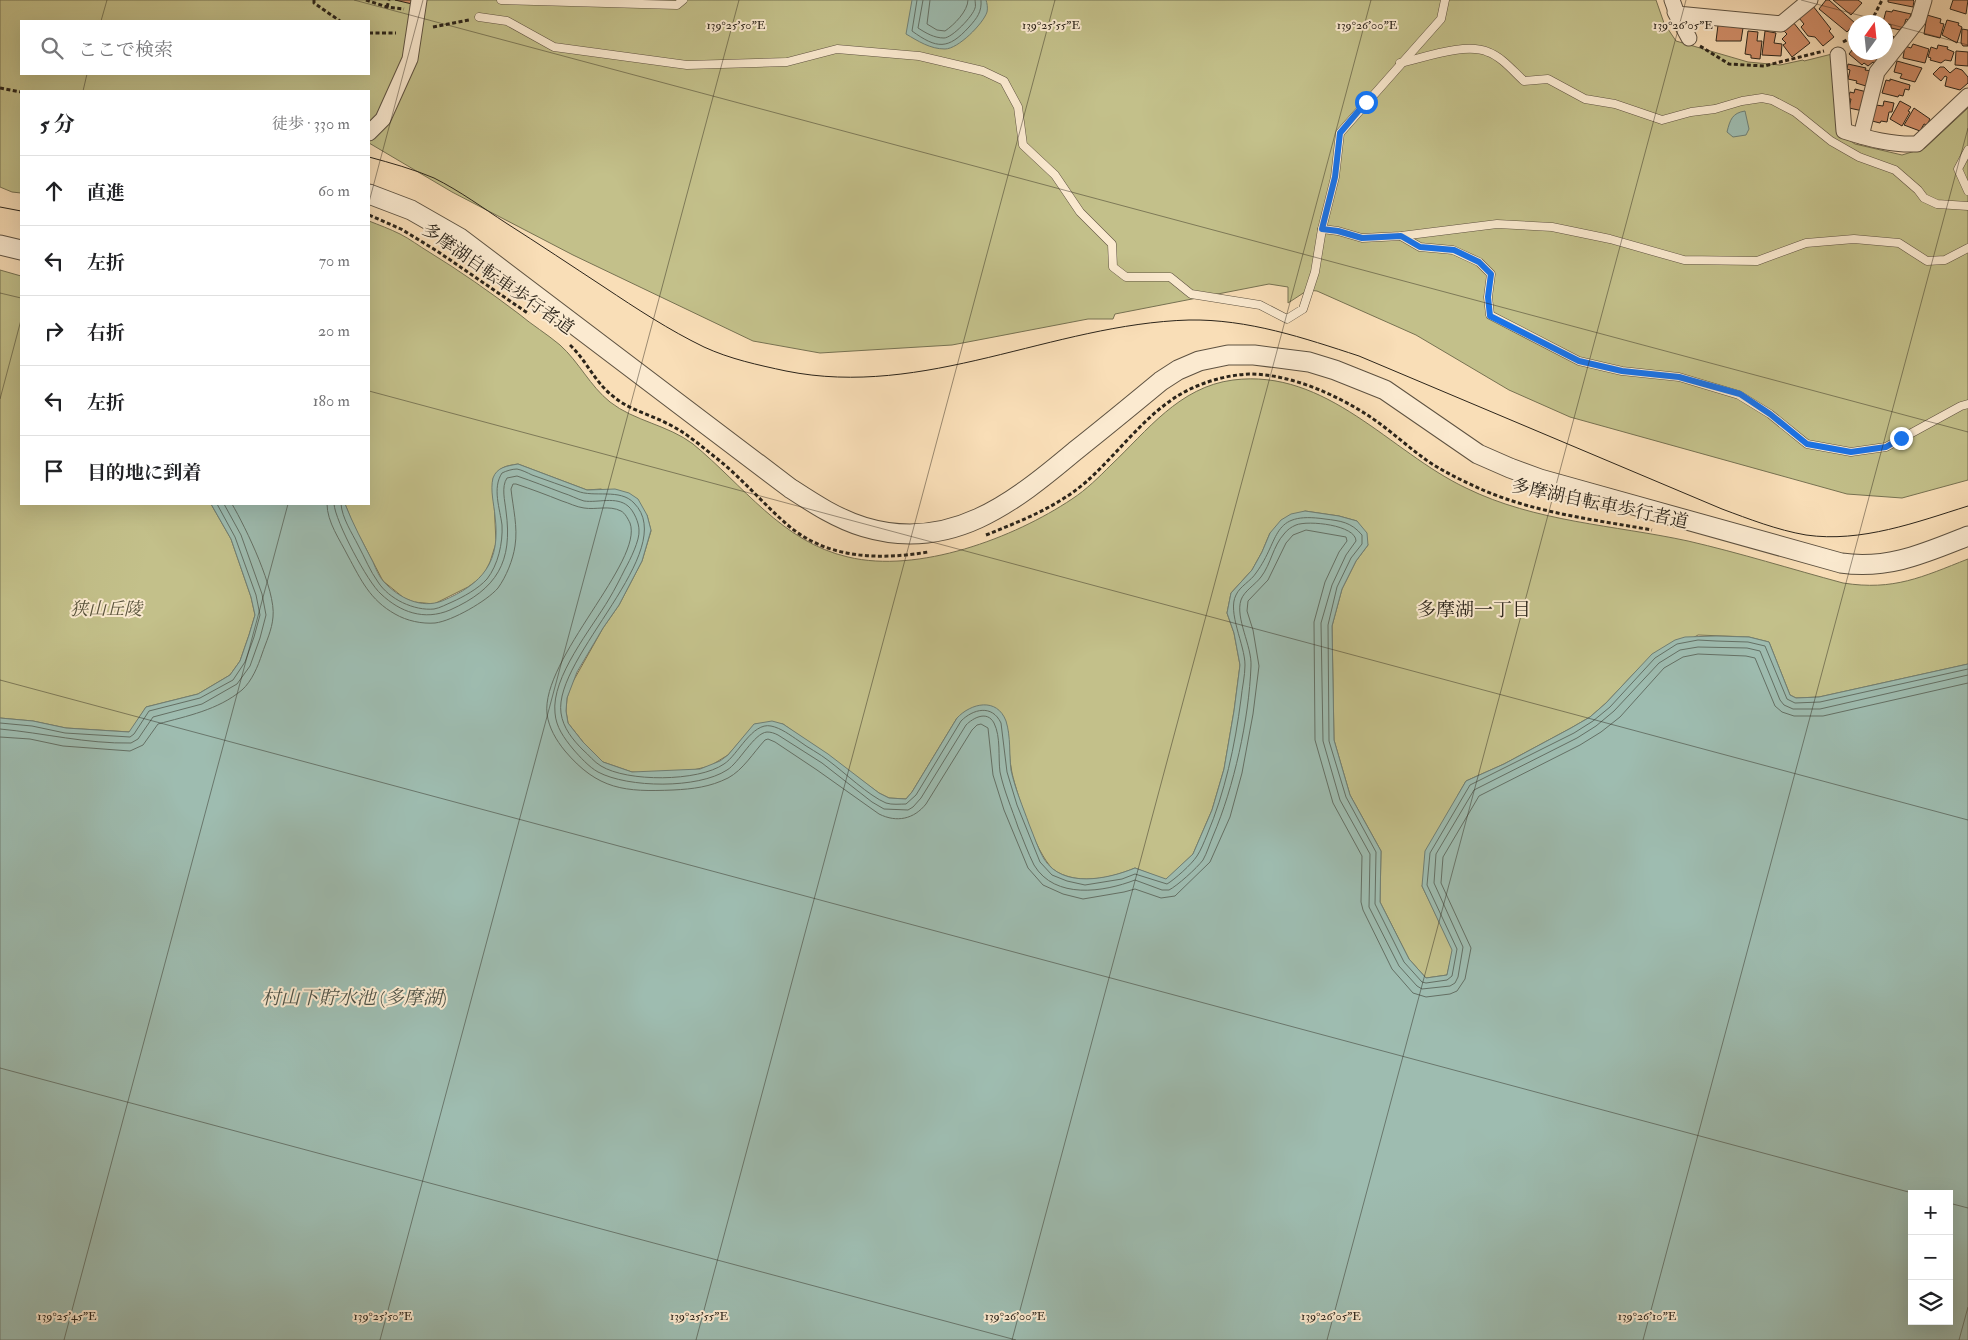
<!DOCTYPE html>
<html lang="ja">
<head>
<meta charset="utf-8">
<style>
  body { margin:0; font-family:"IM FELL Double Pica","Noto Serif JP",serif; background:#f2f2f2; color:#202124 }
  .controls { position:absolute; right:15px; bottom:15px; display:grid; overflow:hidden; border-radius:0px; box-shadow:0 5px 20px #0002 }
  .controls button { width:45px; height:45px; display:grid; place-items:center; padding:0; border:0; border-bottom:1px solid #e0e0e0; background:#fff; color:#202124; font:25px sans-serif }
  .compass { position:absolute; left:1848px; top:15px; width:45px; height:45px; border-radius:50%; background:#fff; box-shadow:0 5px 20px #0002; rotate:15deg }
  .stop { position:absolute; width:15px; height:15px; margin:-11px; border:4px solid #1a73e8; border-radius:50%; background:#fff }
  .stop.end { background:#1a73e8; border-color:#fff; box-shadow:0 1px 5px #0008 }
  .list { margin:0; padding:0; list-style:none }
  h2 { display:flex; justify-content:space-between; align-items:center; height:65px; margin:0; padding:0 20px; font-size:21px }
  h2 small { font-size:16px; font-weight:400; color:#757577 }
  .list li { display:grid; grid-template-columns:32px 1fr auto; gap:15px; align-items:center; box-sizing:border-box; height:70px; padding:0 20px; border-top:1px solid #e0e0e0 }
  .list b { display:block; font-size:19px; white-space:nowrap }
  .list em { font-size:16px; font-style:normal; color:#757577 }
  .icon { flex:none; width:28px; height:28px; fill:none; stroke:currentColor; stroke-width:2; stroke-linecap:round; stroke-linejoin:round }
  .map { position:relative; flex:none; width:1968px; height:1340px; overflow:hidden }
  .search { position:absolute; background:#fff; box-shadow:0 5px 20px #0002; left:20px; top:20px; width:350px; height:55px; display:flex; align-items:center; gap:12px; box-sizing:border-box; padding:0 18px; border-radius:0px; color:#757577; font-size:19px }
  .panel { position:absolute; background:#fff; box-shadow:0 5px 20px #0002; left:20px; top:90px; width:350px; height:415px; border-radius:0px }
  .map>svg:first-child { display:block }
  .green { fill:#c3c08a; stroke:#777252; fill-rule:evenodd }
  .water { fill:#9ebcb0; stroke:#707f74; fill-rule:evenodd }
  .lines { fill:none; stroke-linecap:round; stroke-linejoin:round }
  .shore { stroke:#647065; stroke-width:1 }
  .building { fill:#d28e69; stroke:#2b241a }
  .service-casing { stroke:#5e5241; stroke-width:9 }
  .minor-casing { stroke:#5e5241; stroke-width:17 }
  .tertiary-casing { stroke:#5e5241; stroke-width:21 }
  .path { stroke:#2b241a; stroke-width:3; stroke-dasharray:4 2.5; stroke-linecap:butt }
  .service { stroke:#fbead0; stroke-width:8 }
  .minor { stroke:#fbead0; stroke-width:15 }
  .tertiary { stroke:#fbead0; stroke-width:19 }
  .tram { stroke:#2b241a; stroke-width:1 }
  .route { stroke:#1a73e8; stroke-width:6 }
  .ticks { fill:none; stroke:#2b241a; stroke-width:1; stroke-opacity:0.45 }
  .labels { text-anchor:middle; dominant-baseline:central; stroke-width:4; stroke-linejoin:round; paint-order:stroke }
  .street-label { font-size:18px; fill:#2b241a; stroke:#fbead0 }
  .park-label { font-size:18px; font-style:italic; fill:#59533c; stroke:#fbead0 }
  .neighbourhood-label { font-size:19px; fill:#2b241a; stroke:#fbead0 }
  .water-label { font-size:19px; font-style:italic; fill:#4e5247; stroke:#fbead0 }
  .ticks-label { font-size:12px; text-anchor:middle; fill:#2b241a; stroke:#fbead0; stroke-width:4; stroke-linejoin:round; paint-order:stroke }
</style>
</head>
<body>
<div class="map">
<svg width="1968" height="1340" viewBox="0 0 1968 1340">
  <rect width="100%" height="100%" fill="#f9deb7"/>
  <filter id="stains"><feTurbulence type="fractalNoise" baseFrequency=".004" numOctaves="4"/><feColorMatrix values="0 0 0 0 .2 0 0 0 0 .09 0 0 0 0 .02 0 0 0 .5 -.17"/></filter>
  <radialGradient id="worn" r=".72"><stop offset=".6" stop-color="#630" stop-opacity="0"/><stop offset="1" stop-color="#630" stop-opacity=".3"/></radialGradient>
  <g class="green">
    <path d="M0 0H1656L1664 23 1676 41 1748 62 1780 65 1803 60 1804 61 1832 54 1837 132 1855 144 1902 155 1925 148 1968 108V480L1902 498 1847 494 1570 417 1509 390 1416 335 1317 291 1308 290 1288 303V287L1269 284 1115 314 1113 319H1088L952 345 820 353 753 341 573 255 452 192 369 143V91H21V193L12 192 0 187ZM21 21H369V74H21Z"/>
    <path d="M369 221C379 225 390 229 400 234 410 239 419 246 429 252 460 271 490 292 519 314 532 325 547 334 560 345 579 362 590 386 610 402 634 421 668 425 693 444 743 485 782 542 848 557 918 574 1014 538 1072 499 1086 490 1099 477 1111 465 1147 431 1179 387 1233 380 1327 368 1390 452 1466 488 1535 522 1614 525 1688 541 1740 553 1791 569 1843 583 1894 591 1922 577 1968 559V664L1819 697 1796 698 1790 695 1769 642 1749 637 1698 635 1638 669 1606 703 1590 717 1571 728 1504 764 1466 781 1458 795 1422 886 1453 950 1447 975 1426 978 1409 959 1380 902 1381 851 1350 795 1334 740 1332 626 1342 589 1356 561 1368 545 1357 521 1339 516 1305 511 1270 533 1262 552 1252 570 1231 593 1227 613 1234 633 1240 665 1234 711 1224 769 1212 810 1193 854 1166 880 1135 868C1111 878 1081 885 1057 872 1038 862 1017 794 1012 773 1009 759 1009 744 1008 731L957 718 912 792 906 799 889 798 879 793 783 724H755L728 755 710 766 689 771 651 773 632 772 603 762 583 742 568 723 566 711 567 698 571 685 603 628 619 605 642 561 651 531 647 515 601 489 587 490 518 464C505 466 499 467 493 479L496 543 490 562 483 576 468 587 434 604 414 602 404 598 383 581 353 524 345 504H369Z"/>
    <polygon points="0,270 21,276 21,504 211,504 231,539 251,597 255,615 249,635 240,661 230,675 198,694 146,707 130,732 66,728 33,721 0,718"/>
  </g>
  <g class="water">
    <path d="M912 0H986C987 3 988 8 987 12 983 24 958 49 945 49 930 49 918 41 906 34Z"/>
    <path d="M1745 111 1749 129 1746 135 1733 137 1727 132C1730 120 1732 113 1745 111Z"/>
    <path d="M518 464 587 490 615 489 629 493 638 499 647 515 651 530 642 561 619 605 603 628 577 672 567 698 566 711 568 723 583 742 603 762 632 772 700 769 720 761 728 755 754 724 772 721 783 724 828 754 879 793 889 798 906 799 912 792 957 718C971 703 997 697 1006 721 1011 737 1009 755 1011 770 1015 789 1023 807 1029 824 1034 836 1038 849 1044 859 1063 889 1108 879 1135 868L1166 879 1193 854 1212 810 1224 769 1234 711 1240 665 1234 633 1227 613 1231 593 1252 570 1262 552 1270 533 1281 520 1291 514 1305 511 1339 516 1357 521 1367 533 1368 545 1356 561 1342 589 1332 626 1334 740 1350 795 1381 851 1380 902 1409 959 1426 978 1447 975 1452 950 1422 886 1425 851 1466 781 1504 764 1571 728 1590 717 1606 703 1652 654 1675 640 1685 637 1716 636 1749 637 1769 642 1790 695 1796 698 1819 697 1968 664V1340H0V718L33 721 66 728 129 732 146 707 198 694 230 675 240 661 249 635 255 615 251 597 231 539 211 504H345C353 524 363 543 373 562 376 569 379 577 384 582 399 598 421 609 442 601 483 584 501 562 495 516 494 504 490 490 493 478 497 467 507 466 518 464ZM1912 1194H1949V1321H1912Z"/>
  </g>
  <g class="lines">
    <g class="shore">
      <path d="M917 0 912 31C937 49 948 50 969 27 977 18 982 12 981 0"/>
      <path d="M923 0 918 28C926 33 934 38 944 38 952 38 973 16 975 8 976 7 975 1 975 0"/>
      <path d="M930 0 927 24 937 30 945 31C954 25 968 11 968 0"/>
      <path d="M327 504C327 522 340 540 348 556 361 580 370 600 395 614 407 621 422 624 435 623 452 621 487 601 498 588 506 577 513 560 515 546 518 527 513 508 511 489L513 484H516C531 489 547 495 562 501 569 503 576 507 584 508 596 510 609 505 621 511 625 513 628 519 630 523 644 561 541 659 547 714 549 728 556 740 565 751 598 790 625 792 673 790 693 789 710 787 728 778 743 770 753 753 765 740L768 739 775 742 817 770 879 814C897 823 914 819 926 804L972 730 977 725 981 724 988 728 993 775 1004 810 1028 868 1043 885 1063 894 1083 899 1124 892 1135 889 1161 898 1175 896 1210 862 1230 817 1242 773 1253 714 1259 666 1253 630 1247 611 1248 601 1268 580 1286 543 1293 535 1306 530 1346 537 1347 541 1339 552 1325 582 1314 622 1315 740 1333 803 1362 856 1361 902 1363 910 1392 969 1413 993 1426 997 1450 994 1457 991 1465 979 1471 948 1441 883 1443 857 1479 796 1580 745 1601 732 1620 717 1664 668 1683 657 1698 654 1746 656 1755 658 1775 706 1782 712 1794 716H1823L1968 683"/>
      <path d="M334 504C335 521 368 583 381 594 400 612 424 621 450 610 497 589 513 562 506 511 505 501 501 487 507 478L517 476C532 481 547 487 563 493 570 495 577 499 584 501 598 503 616 496 628 506 634 511 639 523 639 530 640 540 630 560 625 569 620 579 615 589 609 599 592 628 551 677 555 713 556 727 564 738 573 749 580 757 589 767 598 772 628 788 698 789 727 770 739 763 754 733 767 732 771 732 774 733 778 735L822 763 872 802 884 809 908 810 913 807 921 798 966 725C973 718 987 710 994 723 1001 737 998 757 1000 772 1004 791 1012 809 1018 827 1023 839 1028 853 1034 865 1055 900 1104 892 1135 880L1162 890H1169C1177 886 1197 868 1203 860 1207 853 1210 843 1213 836 1234 787 1249 719 1251 666 1252 646 1235 618 1241 600 1244 591 1255 585 1261 577 1271 564 1273 546 1284 534 1287 530 1291 527 1296 525 1308 520 1356 525 1356 541L1346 555 1332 585 1321 623 1323 741 1340 800 1370 854 1369 907 1399 966 1417 986 1422 989 1450 986 1455 983 1458 977 1463 947 1434 883 1436 854 1474 790 1577 738 1596 726 1614 711 1659 663 1680 650 1698 647 1747 648 1760 651 1780 700 1784 705 1793 709H1820L1968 675"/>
      <path d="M341 504C342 518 352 533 358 545 365 558 370 571 378 582 389 599 414 611 434 609 440 608 447 604 452 602 463 597 478 589 487 579 498 565 503 543 502 525 500 509 492 488 502 473 506 471 512 469 517 469 522 470 528 473 532 475 547 480 562 486 577 491 594 498 620 488 634 503 681 550 553 657 561 713 563 728 573 740 583 750 589 755 594 762 601 766 627 782 698 782 724 764 738 755 752 722 771 726 781 728 790 735 799 741 808 748 819 753 829 761 844 772 869 796 886 803 892 805 900 804 906 804L916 795 961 721C973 709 992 704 1001 723L1007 772 1017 805 1040 862 1052 875 1067 881 1085 885 1122 879 1135 874 1167 884C1174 880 1192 864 1197 856 1201 850 1204 842 1207 835 1225 792 1235 746 1241 699 1242 688 1245 676 1245 665 1245 645 1227 612 1236 595 1240 586 1251 581 1256 573 1281 539 1270 511 1325 519 1341 521 1351 522 1362 535V544L1351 558 1337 587 1328 625 1329 741 1346 797 1376 852 1375 904 1404 962 1422 982 1426 983 1447 980 1452 976 1457 949 1427 885 1430 853 1470 785 1574 733 1593 721 1610 707 1655 658 1677 644 1698 640 1716 641 1748 642 1765 646 1787 699 1795 703 1820 702 1968 669"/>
      <polyline points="0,723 32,726 65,733 130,737 134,734 149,711 200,698 233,680 245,662 254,637 260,615 256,595 235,537 217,504"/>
      <path d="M0 729C44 733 87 744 131 743L138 739 153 717 202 704 237 684 250 666 260 638 266 615 262 594 241 535 224 504"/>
      <path d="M0 737 30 739 63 746 130 751 143 745 158 724C187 716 218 710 242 690 252 681 258 666 262 654 266 642 272 630 273 617 276 590 246 528 232 504"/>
    </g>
  </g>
  <g class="building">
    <polygon points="395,0 413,0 412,4"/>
    <polygon points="1826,0 1829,0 1855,23 1847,32 1819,9"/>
    <polygon points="1833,0 1858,0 1862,3 1851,15"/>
    <polygon points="1888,0 1913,0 1914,1 1913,7 1888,2"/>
    <polygon points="1953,0 1968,0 1966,14 1950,9"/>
    <polygon points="1813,6 1831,29 1829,31 1834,37 1823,46 1815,37 1808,36 1801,27 1804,24 1799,18"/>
    <polygon points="1893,10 1911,14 1909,20 1906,19 1903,29 1901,28 1900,30 1891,28 1891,25 1883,22 1886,11 1892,12"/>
    <polygon points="1927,15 1941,19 1940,23 1944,24 1940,38 1924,34"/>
    <polygon points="1947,20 1959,23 1958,25 1962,27 1957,43 1942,35"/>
    <polygon points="1793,22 1810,43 1792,57 1783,45 1786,43 1782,39 1787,34 1783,30"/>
    <polygon points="1718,25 1743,28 1741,41 1716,41"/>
    <polygon points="1962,29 1968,30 1968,46 1963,46 1961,43"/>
    <polygon points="1886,30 1894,37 1886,50"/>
    <polygon points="1748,31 1758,32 1757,41 1762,41 1760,59 1751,58 1751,55 1745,54"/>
    <polygon points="1765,31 1776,33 1774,43 1782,44 1781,56 1762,55"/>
    <polygon points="1913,44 1929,49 1925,63 1903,58 1905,46 1911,48"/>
    <polygon points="1856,45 1856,52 1869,52 1879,60 1876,64 1873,62 1868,66 1864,63 1862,65 1849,54"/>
    <polygon points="1938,45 1948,47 1947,49 1954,52 1951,61 1945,60 1941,63 1930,60 1931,58 1928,57 1931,47 1937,49"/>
    <polygon points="1956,51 1968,52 1968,66 1955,65"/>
    <polygon points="1897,61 1922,68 1915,82 1900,78 1902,74 1894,72"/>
    <polygon points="1848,64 1866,68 1865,70 1872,71 1866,86 1856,83 1857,81 1848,79 1850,70 1847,69"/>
    <polygon points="1940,67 1944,67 1950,73 1956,68 1962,70 1968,77 1968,83 1960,90 1945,86 1947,77 1945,76 1941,81 1933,74"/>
    <polygon points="1890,79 1910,85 1909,90 1905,89 1903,96 1899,95 1898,97 1882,93 1886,80 1890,81"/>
    <polygon points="1855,89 1867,92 1863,111 1849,108 1851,99 1848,99 1850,92 1854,93"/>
    <polygon points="1884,101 1894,103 1892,112 1889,112 1887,122 1881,121 1880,123 1872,121 1876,105 1883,106"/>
    <polygon points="1900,101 1911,107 1908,111 1910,112 1902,126 1890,119"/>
    <polygon points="1914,108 1930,119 1927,125 1924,124 1920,131 1904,125"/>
  </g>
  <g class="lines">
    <g class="service-casing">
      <g id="service">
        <polyline points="501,0 677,5 683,0"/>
        <polyline points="479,17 507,21 554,47 687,65 787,62 837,49 919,56 983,71 1004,81 1018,107 1023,145 1055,175 1080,212 1112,244 1113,267 1126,277 1170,277 1191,294 1260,305 1287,319 1303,309 1315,272 1322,229 1335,177 1340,133 1441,19 1445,0"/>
        <path d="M1400 63C1423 58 1466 42 1488 52 1502 57 1513 71 1524 81L1548 79 1585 99 1615 104 1662 120 1691 112 1715 109 1742 101 1762 98 1772 100 1795 112 1831 141 1859 157 1895 170 1918 190 1924 198 1937 204 1968 206"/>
        <polyline points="1968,150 1958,169 1968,191"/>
        <polyline points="1322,229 1338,231 1362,238 1401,236 1497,224 1552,227 1610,239 1684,260 1757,261 1806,243 1854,239 1899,243 1927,261 1945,260 1968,248"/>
        <polyline points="1401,236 1420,247 1453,250 1479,262 1491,274 1488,297 1490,315 1579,361 1622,371 1679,377 1739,395 1770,414 1807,444 1851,452 1886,447 1961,406 1968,404"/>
      </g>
    </g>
    <g class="minor-casing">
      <g id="minor">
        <polyline points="1672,0 1677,14 1781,24 1810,0"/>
        <polyline points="1675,12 1689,38"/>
        <path d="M1838 55 1844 131C1869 139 1892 145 1917 144L1968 96"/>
        <polyline points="369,133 383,119 410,59 419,0"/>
        <polyline points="1861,136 1877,72 1918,20 1924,0"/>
      </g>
    </g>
    <g class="tertiary-casing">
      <g id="tertiary">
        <path d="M369 194 411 210 460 238 790 488C813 503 837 519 864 527 950 553 1013 503 1075 451 1104 428 1132 405 1161 381L1178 370 1199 361 1228 355H1254L1309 362 1335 370 1385 390 1478 454 1510 468 1540 479 1841 563C1888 570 1925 553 1968 536"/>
        <polyline points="0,245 21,250"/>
      </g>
    </g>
    <g class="path">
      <polyline points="314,0 314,3 340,21"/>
      <polyline points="366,0 387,7 404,9"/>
      <polyline points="387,7 389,0"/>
      <polyline points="1871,22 1882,0"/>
      <polyline points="433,27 469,20"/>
      <polyline points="369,33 396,33"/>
      <polyline points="1843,42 1856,35"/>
      <polyline points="1700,46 1729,64 1764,66 1824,51"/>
      <polyline points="0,88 21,92"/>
      <polyline points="369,215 401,229 437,251 529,314"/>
      <path d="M570 345C587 361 595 383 614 397 631 411 650 414 668 424 685 432 700 445 715 457 742 478 764 505 790 527 829 559 880 560 928 552"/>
      <path d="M986 535C1021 521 1057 507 1086 482 1122 450 1152 404 1197 386 1214 379 1231 375 1249 374 1290 374 1335 394 1369 416 1390 430 1409 448 1429 462 1446 473 1465 482 1483 490 1536 513 1596 520 1652 530"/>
    </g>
    <use href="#service" class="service"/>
    <use href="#minor" class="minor"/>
    <use href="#tertiary" class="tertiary"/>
    <g class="tram">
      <path d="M369 157C391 163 413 169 434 178 460 191 483 208 506 223 539 244 572 266 604 287 637 309 669 330 704 347 730 359 758 365 786 371 925 399 1052 324 1189 320 1248 319 1304 338 1359 356L1722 509C1749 519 1777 530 1806 535 1861 543 1917 522 1968 506"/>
      <polyline points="0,207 21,211"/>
    </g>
  </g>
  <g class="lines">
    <polyline class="route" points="1366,102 1340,133 1335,177 1322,229 1338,231 1362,238 1401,236 1420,247 1454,250 1479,262 1491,274 1488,297 1490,316 1579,361 1622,371 1679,377 1740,394 1770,414 1807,444 1851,452 1886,447 1901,438"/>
  </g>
  <path class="ticks" d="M354 0 1968 432M1801 0 1885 22M101 21 107 0M1886 23 1968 45M83 91 87 74M369 202 423 0M0 293 21 298M369 391 1968 820M0 399 21 320M0 680 1916 1194M0 1068 1016 1340M1949 1203 1968 1208M64 1340 288 504M380 1340 739 0M696 1340 1055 0M1012 1340 1371 0M1327 1340 1686 0M1643 1340 1968 128M1959 1340 1968 1307"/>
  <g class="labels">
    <g class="street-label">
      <text transform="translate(498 279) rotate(35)">多摩湖自転車歩行者道</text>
      <text transform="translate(1600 504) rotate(12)">多摩湖自転車歩行者道</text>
    </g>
    <g class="park-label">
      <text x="106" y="609">狭山丘陵</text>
    </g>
    <g class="neighbourhood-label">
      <text x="1474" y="610">多摩湖一丁目</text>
    </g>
    <g class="water-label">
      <text x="354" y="998">村山下貯水池 (多摩湖)</text>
    </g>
  </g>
  <g class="ticks-label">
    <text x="736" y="29">139°25'50"E</text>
    <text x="1051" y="29">139°25'55"E</text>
    <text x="1367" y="29">139°26'00"E</text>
    <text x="1683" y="29">139°26'05"E</text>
    <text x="67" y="1320">139°25'45"E</text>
    <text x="383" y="1320">139°25'50"E</text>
    <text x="699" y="1320">139°25'55"E</text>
    <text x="1015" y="1320">139°26'00"E</text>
    <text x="1331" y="1320">139°26'05"E</text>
    <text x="1647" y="1320">139°26'10"E</text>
  </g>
  <rect width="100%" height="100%" filter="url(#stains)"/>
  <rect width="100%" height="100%" fill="url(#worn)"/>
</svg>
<div class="controls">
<button>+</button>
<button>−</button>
<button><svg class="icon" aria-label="layers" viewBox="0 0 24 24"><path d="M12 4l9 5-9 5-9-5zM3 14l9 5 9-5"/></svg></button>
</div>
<svg class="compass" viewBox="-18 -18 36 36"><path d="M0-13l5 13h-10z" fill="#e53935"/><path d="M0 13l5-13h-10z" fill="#757577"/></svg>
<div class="stop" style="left:1366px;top:102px"></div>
<div class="stop end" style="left:1901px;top:438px"></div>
<div class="search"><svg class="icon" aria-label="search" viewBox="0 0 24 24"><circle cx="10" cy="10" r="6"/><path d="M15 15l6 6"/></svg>ここで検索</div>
<section class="panel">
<h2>5 分<small>徒歩 · 330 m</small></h2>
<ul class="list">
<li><svg class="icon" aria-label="ahead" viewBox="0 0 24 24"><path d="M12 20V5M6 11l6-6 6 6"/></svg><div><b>直進</b></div><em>60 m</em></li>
<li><svg class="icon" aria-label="left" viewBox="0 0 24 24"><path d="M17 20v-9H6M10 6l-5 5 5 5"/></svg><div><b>左折</b></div><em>70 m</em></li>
<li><svg class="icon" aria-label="right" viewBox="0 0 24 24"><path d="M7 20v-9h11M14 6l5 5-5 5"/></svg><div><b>右折</b></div><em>20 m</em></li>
<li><svg class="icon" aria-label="left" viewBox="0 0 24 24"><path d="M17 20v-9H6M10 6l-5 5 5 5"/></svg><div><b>左折</b></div><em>180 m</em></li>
<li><svg class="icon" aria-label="arrive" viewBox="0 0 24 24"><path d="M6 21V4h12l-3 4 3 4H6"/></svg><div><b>目的地に到着</b></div></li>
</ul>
</section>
</div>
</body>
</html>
